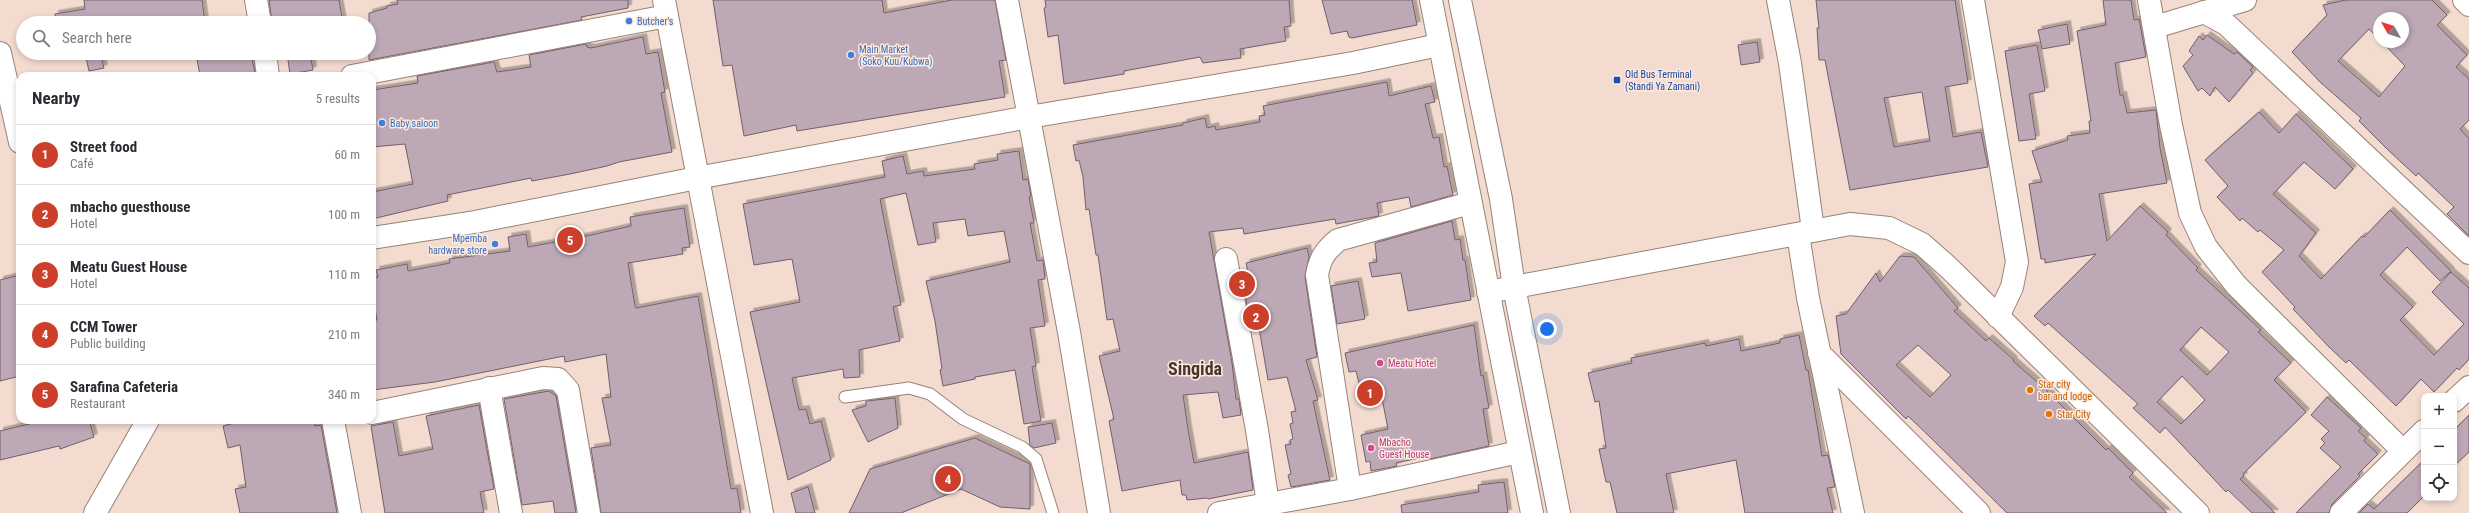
<!DOCTYPE html>
<html lang="en">
<head>
<meta charset="utf-8">
<style>
  body { margin:0; font-family:"Roboto Condensed",sans-serif; background:#f7f7f7; color:#2b2b33 }
  .controls { position:absolute; right:12px; bottom:12px; display:grid; overflow:hidden; border-radius:8px; box-shadow:0 2px 6px #0003 }
  .controls button { width:36px; height:36px; display:grid; place-items:center; padding:0; border:0; border-bottom:1px solid #e1e1e2; background:#fff; color:#2b2b33; font:20px sans-serif }
  .compass { position:absolute; left:2373px; top:12px; width:36px; height:36px; border-radius:50%; background:#fff; box-shadow:0 2px 6px #0003; rotate:309deg }
  .you { position:absolute; left:1547px; top:329px; width:14px; height:14px; margin:-10px; border:3px solid #fff; border-radius:50%; background:#1a73e8; box-shadow:0 0 0 6px #1a73e833 }
  .badge { display:grid; place-items:center; width:26px; height:26px; border-radius:50%; background:#cb3f2b; color:#fff; font-size:13px; font-weight:700 }
  .pin { position:absolute; translate:-50% -50%; border:2px solid #fff; box-shadow:0 1px 4px #0006 }
  .list { margin:0; padding:0; list-style:none }
  h2 { display:flex; justify-content:space-between; align-items:center; height:52px; margin:0; padding:0 16px; font-size:17px }
  h2 small { font-size:13px; font-weight:400; color:#7c7c81 }
  .list li { display:grid; grid-template-columns:26px 1fr auto; gap:12px; align-items:center; box-sizing:border-box; height:60px; padding:0 16px; border-top:1px solid #e1e1e2 }
  .list b { display:block; font-size:15px; white-space:nowrap }
  .list p { margin:0; font-size:13px; white-space:nowrap; color:#7c7c81 }
  .list em { font-size:13px; font-style:normal; color:#7c7c81 }
  .icon { flex:none; width:22px; height:22px; fill:none; stroke:currentColor; stroke-width:2; stroke-linecap:round; stroke-linejoin:round }
  .map { position:relative; flex:none; width:2469px; height:513px; overflow:hidden }
  .search { position:absolute; background:#fff; box-shadow:0 2px 6px #0003; left:16px; top:16px; width:360px; height:44px; display:flex; align-items:center; gap:10px; box-sizing:border-box; padding:0 14px; border-radius:22px; color:#7c7c81; font-size:15px }
  .panel { position:absolute; background:#fff; box-shadow:0 2px 6px #0003; left:16px; top:72px; width:360px; height:352px; border-radius:12px }
  .map>svg:first-child { display:block }
  .building { fill:#bda8b6; stroke:#735f6d; fill-rule:evenodd; filter:url(#shadow) }
  .lines { fill:none; stroke-linecap:round; stroke-linejoin:round }
  .service-casing { stroke:#988277; stroke-width:13 }
  .minor-casing { stroke:#988277; stroke-width:24 }
  .secondary-casing { stroke:#988277; stroke-width:24 }
  .service { stroke:#fff; stroke-width:11 }
  .minor { stroke:#fff; stroke-width:22 }
  .secondary { stroke:#fff; stroke-width:22 }
  .shop-dot { fill:#3f7fe0; stroke:#fdeadf; stroke-width:1.5 }
  .transit-dot { fill:#1a4fb4; stroke:#fdeadf; stroke-width:1.5 }
  .hotel-dot { fill:#d1479c; stroke:#fdeadf; stroke-width:1.5 }
  .food-dot { fill:#e8710a; stroke:#fdeadf; stroke-width:1.5 }
  .labels { text-anchor:middle; dominant-baseline:central; stroke-width:3; stroke-linejoin:round; paint-order:stroke }
  .shop-label { font-size:10px; fill:#366cbe; stroke:#fdeadf; text-anchor:start }
  .transit-label { font-size:10px; fill:#164399; stroke:#fdeadf; text-anchor:start }
  .hotel-label { font-size:10px; fill:#b23c85; stroke:#fdeadf; text-anchor:start }
  .food-label { font-size:10px; fill:#c56008; stroke:#fdeadf; text-anchor:start }
  .town-label { font-size:18px; font-weight:bold; fill:#48352b; stroke:#fdeadf }
</style>
</head>
<body>
<div class="map">
<svg width="2469" height="513" viewBox="0 0 2469 513">
  <defs>
    <filter id="shadow"><feDropShadow dx="3.5" dy="-3.5" stdDeviation="0" flood-color="#0004"/></filter>
  </defs>
  <rect width="100%" height="100%" fill="#f3dbcf"/>
  <g class="building">
    <polygon points="84,0 202,0 205,23 56,23 55,14 85,9"/>
    <polygon points="269,0 339,0 343,23 272,23"/>
    <polygon points="397,0 628,0 628,8 581,17 582,20 369,60 369,13 387,8 387,6 398,4"/>
    <polygon points="713,0 882,0 884,13 952,0 995,0 1006,60 999,61 1005,97 797,131 796,125 744,136 732,65 723,66"/>
    <polygon points="1045,0 1289,0 1291,26 1284,27 1286,41 1240,49 1241,58 1203,63 1200,57 1124,71 1124,74 1064,84 1058,35 1048,37 1044,8 1046,7"/>
    <polygon points="1322,0 1412,0 1417,25 1352,38 1349,37 1347,31 1331,34"/>
    <path d="M1816 0H1955L1968 83 1945 87 1953 137 1981 132 1988 167 1850 190 1825 60H1819L1817 28H1819ZM1922 92 1930 141 1894 147 1884 98Z"/>
    <path d="M2103 0H2131L2134 20 2139 19 2146 57 2115 63 2120 95H2123L2127 113 2156 110 2160 148 2167 183 2099 194 2107 241 2140 206 2168 232 2166 235 2198 268 2196 270 2261 330 2258 332 2291 363 2274 380 2306 412 2243 474 2244 476 2240 479 2275 513H2252L2228 490 2226 492 2165 427 2160 433 2133 408 2138 404 2048 323 2045 326 2034 316 2096 254 2045 263V259H2041L2029 184 2042 182 2032 151 2068 140 2067 136 2090 133 2089 121H2091L2077 31 2106 25ZM2201 327 2229 352 2207 375 2180 350ZM2182 376 2205 400 2181 424 2157 402Z"/>
    <path d="M2346 0H2432L2447 15 2437 25 2467 55 2456 67 2469 79V120L2460 129 2469 139V236L2447 214 2454 207 2418 173 2416 176 2386 148 2359 121 2361 118 2320 82 2292 52 2327 15 2323 5ZM2379 18H2403V42H2382L2405 66 2379 97 2338 61 2369 29 2379 39Z"/>
    <polygon points="2067,24 2070,44 2042,49 2038,30"/>
    <polygon points="2207,35 2234,54 2237,52 2253,67 2250,70 2253,73 2229,102 2215,87 2210,96 2202,88 2198,91 2183,66 2193,55 2189,51 2199,36 2203,40"/>
    <polygon points="643,37 646,54 658,52 665,92 661,93 672,152 619,162 607,166 570,174 532,181 531,178 447,195 448,201 372,219 372,192 413,184 405,144 372,147 372,90 418,83 417,76 494,62 497,72 531,67 529,55 586,44 587,47 591,48"/>
    <polygon points="1757,42 1760,62 1741,65 1738,45"/>
    <polygon points="2037,45 2045,91 2029,94 2036,139 2019,141 2005,51"/>
    <polygon points="85,53 100,53 104,68 89,71"/>
    <polygon points="196,53 251,53 255,74 200,76"/>
    <polygon points="287,53 310,53 313,70 290,74"/>
    <polygon points="1387,82 1389,96 1431,86 1435,102 1425,104 1433,138 1439,137 1444,167 1447,166 1453,195 1411,207 1409,197 1377,203 1379,216 1336,224 1335,219 1244,234 1243,228 1209,232 1232,363 1236,399 1239,399 1241,415 1223,418 1218,392 1183,395 1188,429 1194,463 1248,452 1253,490 1208,499 1207,498 1187,500 1186,495 1182,495 1180,480 1122,491 1109,421 1114,419 1099,356 1120,351 1113,319 1107,320 1098,255 1096,255 1089,209 1086,210 1083,177 1079,160 1076,161 1073,145 1183,125 1183,123 1205,118 1207,128 1215,126 1216,130 1260,122 1259,116 1265,115 1263,106"/>
    <polygon points="2259,112 2279,133 2296,114 2353,169 2335,189 2304,162 2273,194 2316,233 2299,256 2321,279 2362,236 2364,237 2390,210 2451,271 2440,281 2407,247 2380,275 2413,307 2400,320 2434,355 2464,324 2432,292 2451,272 2469,288 2469,359 2459,370 2457,368 2434,392 2421,379 2396,406 2349,360 2346,363 2329,347 2293,309 2295,307 2262,272 2284,250 2260,230 2258,232 2242,218 2240,221 2217,197 2228,186 2205,160"/>
    <polygon points="1019,151 1023,180 1028,179 1031,196 1029,197 1034,223 1030,223 1037,261 1043,260 1045,279 1038,280 1045,326 1030,328 1036,366 1032,367 1041,421 1024,424 1015,370 975,377 975,379 943,386 940,370 942,369 935,321 926,281 1010,262 1004,231 968,236 965,219 933,223 936,242 918,245 906,193 880,199 901,305 893,307 900,341 859,350 860,377 844,378 843,369 792,378 799,410 806,409 810,424 821,421 831,460 788,480 750,312 800,302 792,259 754,265 743,204 885,177 882,161 903,156 907,174 923,171 924,176 975,169 974,164 998,160 997,154"/>
    <polygon points="684,208 690,247 682,248 683,254 628,263 635,306 636,308 698,296 731,489 737,488 741,513 601,513 591,448 611,445 602,398 611,397 606,354 565,362 564,356 435,382 372,390 372,321 377,320 372,292 372,279 378,277 376,270 407,264 408,271 450,263 449,259 510,251 508,237 526,234 528,247 582,237 631,226 630,217"/>
    <polygon points="1452,221 1455,240 1460,239 1463,260 1465,260 1471,300 1408,311 1401,273 1372,277 1369,263 1377,262 1375,243"/>
    <polygon points="1307,248 1309,257 1305,277 1317,357 1306,360 1318,400 1313,401 1330,480 1291,487 1288,475 1291,474 1285,445 1291,444 1290,440 1293,439 1290,424 1293,423 1291,412 1296,411 1287,377 1268,380 1257,316 1249,317 1243,283 1250,281 1246,263"/>
    <path d="M1900 256 1914 257 1958 308 1954 311 1986 341 1989 338 2014 360 2013 361 2045 389 2106 450 2108 448 2133 473 2129 477 2167 513H2007L1930 437 1908 416 1906 419 1841 354 1836 316 1846 314 1876 273 1880 282ZM1918 345 1951 375 1930 397 1896 365Z"/>
    <polygon points="20,275 20,376 0,381 0,280"/>
    <polygon points="1358,281 1365,319 1337,324 1331,286"/>
    <polygon points="1474,325 1481,376 1483,375 1489,408 1483,409 1489,446 1430,459 1429,456 1396,463 1397,466 1371,471 1370,461 1366,462 1361,435 1388,429 1379,383 1360,387 1356,371 1349,372 1345,353"/>
    <polygon points="1799,335 1806,370 1808,370 1822,456 1828,455 1835,487 1827,488 1833,513 1745,513 1736,460 1666,474 1674,513 1617,513 1610,482 1606,482 1599,449 1606,448 1599,401 1595,402 1588,373 1632,363 1631,358 1705,343 1706,346 1739,339 1741,351 1780,343 1780,339"/>
    <polygon points="549,391 556,396 576,513 555,513 553,501 522,505 504,399"/>
    <polygon points="2327,397 2361,428 2358,431 2366,438 2364,441 2378,454 2358,474 2360,476 2332,504 2329,513 2296,513 2341,467 2320,448 2325,443 2321,439 2329,431 2311,415"/>
    <polygon points="895,398 898,428 868,442 852,410 866,406 866,401"/>
    <polygon points="479,405 494,489 480,492 484,513 385,513 371,426 393,422 399,456 433,449 426,416"/>
    <polygon points="2469,415 2469,452 2454,466 2454,430"/>
    <polygon points="46,420 89,420 94,437 60,449 59,446 0,460 0,431"/>
    <polygon points="246,420 313,420 315,426 321,425 337,513 240,513 235,489 246,487 240,445 228,448 223,426"/>
    <polygon points="1052,423 1056,443 1034,448 1030,445 1028,427"/>
    <polygon points="975,438 1030,464 1030,509 1000,507 961,489 901,513 849,513 870,469"/>
    <polygon points="2424,460 2424,496 2407,513 2359,513 2368,504 2374,509"/>
    <polygon points="1504,482 1508,513 1402,513 1401,505 1479,492 1478,485"/>
    <polygon points="808,487 815,513 796,513 791,493"/>
  </g>
  <g class="lines">
    <g class="service-casing">
      <polyline id="service" points="845,397 909,388 930,394 963,419 1022,447 1036,459 1053,513"/>
    </g>
    <g class="minor-casing">
      <g id="minor">
        <polyline points="256,0 260,23"/>
        <polyline points="664,0 762,513"/>
        <polyline points="1007,0 1069,332 1099,513"/>
        <polyline points="1778,0 1790,63 1813,230"/>
        <polyline points="1973,0 2017,262 2012,287 1998,317"/>
        <polyline points="2149,0 2171,125 2190,213 2206,247 2236,285 2403,451"/>
        <polyline points="2464,0 2469,5"/>
        <polyline points="2204,12 2226,24 2469,253"/>
        <polyline points="2155,27 2245,0"/>
        <polyline points="0,53 20,142"/>
        <polyline points="265,53 268,76"/>
        <polyline points="352,76 667,16"/>
        <polyline points="1798,234 1808,298 1853,513"/>
        <polyline points="372,238 475,222 697,178 1029,117 1353,63 1439,45"/>
        <polyline points="1226,259 1257,430 1268,504"/>
        <polyline points="1488,292 1850,224 1889,228 1922,244 1948,267 2198,513"/>
        <polyline points="1819,353 1979,513"/>
        <polyline points="489,388 511,513"/>
        <polyline points="2454,401 2469,387"/>
        <polyline points="372,413 543,378 558,379 568,390 589,513"/>
        <polyline points="333,420 350,513"/>
        <path d="M1350 489 1317 275C1320 258 1325 251 1338 240L1470 203"/>
        <polyline points="95,513 148,420"/>
        <polyline points="1219,513 1350,489 1519,452"/>
        <polyline points="2341,513 2424,431"/>
      </g>
    </g>
    <g class="secondary-casing">
      <g id="secondary">
        <polyline points="1431,0 1532,513"/>
        <polyline points="1460,0 1501,199 1514,287 1559,513"/>
      </g>
    </g>
    <use href="#service" class="service"/>
    <use href="#minor" class="minor"/>
    <use href="#secondary" class="secondary"/>
  </g>
  <g class="shop-dot">
    <circle cx="629" cy="21" r="4"/>
    <circle cx="851" cy="55" r="4"/>
    <circle cx="382" cy="123" r="4"/>
    <circle cx="495" cy="244" r="4"/>
  </g>
  <rect class="transit-dot" x="1613" y="76" width="8" height="8" rx="2"/>
  <g class="hotel-dot">
    <circle cx="1380" cy="363" r="4"/>
    <circle cx="1371" cy="448" r="4"/>
  </g>
  <g class="food-dot">
    <circle cx="2030" cy="390" r="4"/>
    <circle cx="2049" cy="414" r="4"/>
  </g>
  <g class="labels">
    <g class="shop-label">
      <text x="637" y="21">Butcher's</text>
      <text x="859" y="49">Main Market<tspan x="859" dy="12">(Soko Kuu/Kubwa)</tspan></text>
      <text x="390" y="123">Baby saloon</text>
      <text x="487" y="238" text-anchor="end">Mpemba<tspan x="487" dy="12">hardware store</tspan></text>
    </g>
    <g class="transit-label">
      <text x="1625" y="74">Old Bus Terminal<tspan x="1625" dy="12">(Standi Ya Zamani)</tspan></text>
    </g>
    <g class="hotel-label">
      <text x="1388" y="363">Meatu Hotel</text>
      <text x="1379" y="442">Mbacho<tspan x="1379" dy="12">Guest House</tspan></text>
    </g>
    <g class="food-label">
      <text x="2038" y="384">Star city<tspan x="2038" dy="12">bar and lodge</tspan></text>
      <text x="2057" y="414">Star City</text>
    </g>
    <g class="town-label">
      <text x="1195" y="368">Singida</text>
    </g>
  </g>
</svg>
<div class="controls">
<button>+</button>
<button>−</button>
<button><svg class="icon" aria-label="locate" viewBox="0 0 24 24"><circle cx="12" cy="12" r="6"/><path d="M12 2v4M12 18v4M2 12h4M18 12h4"/></svg></button>
</div>
<svg class="compass" viewBox="-18 -18 36 36"><path d="M0-13l5 13h-10z" fill="#e53935"/><path d="M0 13l5-13h-10z" fill="#7c7c81"/></svg>
<div class="you"></div>
<div class="pin badge" style="left:1370px;top:393px">1</div>
<div class="pin badge" style="left:1256px;top:317px">2</div>
<div class="pin badge" style="left:1242px;top:284px">3</div>
<div class="pin badge" style="left:948px;top:479px">4</div>
<div class="pin badge" style="left:570px;top:240px">5</div>
<div class="search"><svg class="icon" aria-label="search" viewBox="0 0 24 24"><circle cx="10" cy="10" r="6"/><path d="M15 15l6 6"/></svg>Search here</div>
<section class="panel">
<h2>Nearby<small>5 results</small></h2>
<ul class="list">
<li><span class="badge">1</span><div><b>Street food</b><p>Café</p></div><em>60 m</em></li>
<li><span class="badge">2</span><div><b>mbacho guesthouse</b><p>Hotel</p></div><em>100 m</em></li>
<li><span class="badge">3</span><div><b>Meatu Guest House</b><p>Hotel</p></div><em>110 m</em></li>
<li><span class="badge">4</span><div><b>CCM Tower</b><p>Public building</p></div><em>210 m</em></li>
<li><span class="badge">5</span><div><b>Sarafina Cafeteria</b><p>Restaurant</p></div><em>340 m</em></li>
</ul>
</section>
</div>
</body>
</html>
